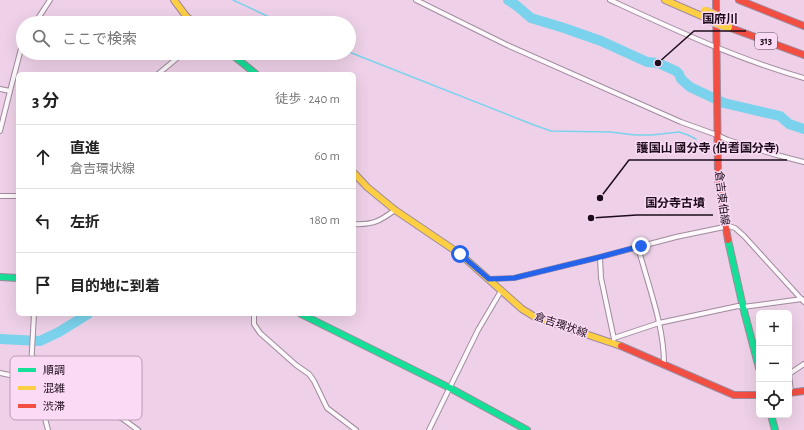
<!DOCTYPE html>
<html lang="ja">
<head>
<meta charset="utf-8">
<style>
  body { margin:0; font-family:"Alegreya Sans","Noto Sans JP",sans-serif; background:#f2f2f2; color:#222 }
  .controls { position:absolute; right:12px; bottom:12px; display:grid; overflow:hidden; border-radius:6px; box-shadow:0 4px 16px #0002 }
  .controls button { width:36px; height:36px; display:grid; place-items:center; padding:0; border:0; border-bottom:1px solid #e0e0e0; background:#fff; color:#222; font:20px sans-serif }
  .stop { position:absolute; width:12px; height:12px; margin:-9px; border:3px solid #2563eb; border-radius:50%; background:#fff }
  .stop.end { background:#2563eb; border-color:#fff; box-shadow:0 1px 4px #0008 }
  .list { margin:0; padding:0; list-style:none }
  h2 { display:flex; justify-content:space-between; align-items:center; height:52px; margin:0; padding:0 16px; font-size:17px }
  h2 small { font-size:13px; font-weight:400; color:#767676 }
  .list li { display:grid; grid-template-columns:26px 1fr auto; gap:12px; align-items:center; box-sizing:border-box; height:64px; padding:0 16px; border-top:1px solid #e0e0e0 }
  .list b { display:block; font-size:15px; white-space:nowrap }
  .list p { margin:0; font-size:13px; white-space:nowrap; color:#767676 }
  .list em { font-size:13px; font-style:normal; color:#767676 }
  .icon { flex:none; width:22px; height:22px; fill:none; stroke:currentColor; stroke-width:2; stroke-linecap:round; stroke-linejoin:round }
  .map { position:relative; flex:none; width:804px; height:430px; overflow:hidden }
  .search { position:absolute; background:#fff; box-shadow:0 4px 16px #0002; left:16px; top:16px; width:340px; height:44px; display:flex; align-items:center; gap:10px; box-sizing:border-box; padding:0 14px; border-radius:22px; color:#767676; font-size:15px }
  .panel { position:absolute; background:#fff; box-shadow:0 4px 16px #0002; left:16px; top:72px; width:340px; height:244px; border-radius:6px }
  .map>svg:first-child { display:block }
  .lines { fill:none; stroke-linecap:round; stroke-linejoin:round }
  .stream { stroke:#7bd2ec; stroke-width:1.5 }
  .river { stroke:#7bd2ec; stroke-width:10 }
  .street-casing { stroke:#a08a9c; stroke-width:6 }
  .fast-casing { stroke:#a08a9c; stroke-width:8 }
  .slow-casing { stroke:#a08a9c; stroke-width:8 }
  .jam-casing { stroke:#a08a9c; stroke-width:8 }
  .street { stroke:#fcf8fc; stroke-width:4 }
  .fast { stroke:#16e098; stroke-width:6 }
  .slow { stroke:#ffcf43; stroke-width:6 }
  .jam { stroke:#f24e42; stroke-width:6 }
  .slow-bridge-casing { stroke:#c7b9c5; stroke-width:10; stroke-linecap:butt }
  .slow-bridge { stroke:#ffcf43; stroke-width:8 }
  .route { stroke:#2563eb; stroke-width:5 }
  .labels { text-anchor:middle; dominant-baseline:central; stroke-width:3; stroke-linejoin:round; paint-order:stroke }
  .shield { fill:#fadaf4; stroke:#5f4a5c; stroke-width:1 }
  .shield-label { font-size:10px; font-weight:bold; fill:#1d0c1b }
  .street-label { font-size:11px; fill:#1d0c1b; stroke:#fadaf4 }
  .key { fill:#fadaf4; stroke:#b89cb3; stroke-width:1 }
  .key-label { font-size:11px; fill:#1d0c1b }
  .leader { fill:none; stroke:#1d0c1b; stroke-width:1.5 }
  .callout-dot { fill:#1d0c1b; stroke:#fadaf4; stroke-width:1.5 }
  .callout-label { font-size:12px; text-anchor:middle; font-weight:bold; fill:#1d0c1b; stroke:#fadaf4; stroke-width:3; stroke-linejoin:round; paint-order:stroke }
</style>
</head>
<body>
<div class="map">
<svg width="804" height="430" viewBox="0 0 804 430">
  <rect width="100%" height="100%" fill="#eed1e8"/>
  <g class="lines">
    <g class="stream">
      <polyline points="233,0 282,23"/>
      <polyline points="349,52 534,125 551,131 610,132 635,135 652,135 679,132 688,135 696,139"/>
    </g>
    <g class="river">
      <polyline points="508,0 517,6 531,18 564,28 601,41 647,62 658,63 676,71 679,74 681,79 690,87 724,103 780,116 789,124 804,129"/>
      <polyline points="0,339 40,341 59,332 88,314"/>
    </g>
    <g class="street-casing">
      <g id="street">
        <polyline points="416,0 507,45 681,122 717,135 728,140 773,154 804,162"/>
        <path d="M610 0C673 29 737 59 804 78"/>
        <polyline points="35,23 50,0"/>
        <polyline points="158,74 181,55 180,53"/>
        <polyline points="0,89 10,91 23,41"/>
        <polyline points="0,131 10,91"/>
        <polyline points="0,196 18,196"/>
        <path d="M354 224C373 225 380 221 395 210"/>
        <path d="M638 247C648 285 664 325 664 364"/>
        <polyline points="600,257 601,278 614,339"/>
        <polyline points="489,279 514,278 600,257 676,237 729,226 735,228 744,236 804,302"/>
        <polyline points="34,314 31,368 32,380 33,388 41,403 48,430"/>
        <polyline points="254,314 254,324 260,333 296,365 309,374 314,381 327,408 356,430"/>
        <polyline points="614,338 659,323 738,306 743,307 802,299"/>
        <polyline points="32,356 59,385 71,394 123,419 138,430"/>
        <polyline points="0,373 32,380"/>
        <polyline points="791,392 789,374 804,364"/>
        <polyline points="429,430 478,330 501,291"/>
      </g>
    </g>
    <g class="fast-casing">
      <g id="fast">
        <polyline points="230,53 256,74"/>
        <polyline points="728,240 743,307 759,368"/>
        <polyline points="0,277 18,278"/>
        <polyline points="301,314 450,388 527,430"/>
        <polyline points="771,415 775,430"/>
      </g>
    </g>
    <g class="slow-casing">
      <g id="slow">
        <polyline points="174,0 186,16 194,23"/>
        <polyline points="665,0 704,17"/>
        <polyline points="354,173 367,187 395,210 460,254 522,309 535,317 621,346"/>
      </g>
    </g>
    <g class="jam-casing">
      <g id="jam">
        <polyline points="716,0 718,180 728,240"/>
        <polyline points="739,0 804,26"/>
        <polyline points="728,27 804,55"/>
        <polyline points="621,346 734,395 759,395"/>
        <polyline points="789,393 804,391"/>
      </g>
    </g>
    <use href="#street" class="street"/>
    <use href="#fast" class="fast"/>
    <use href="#slow" class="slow"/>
    <use href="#jam" class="jam"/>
    <g class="slow-bridge-casing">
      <g id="slow-bridge">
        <polyline points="705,11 729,22"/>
        <polyline points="710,20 728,27"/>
      </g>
    </g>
    <use href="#slow-bridge" class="slow-bridge"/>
  </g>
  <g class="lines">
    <polyline class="route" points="460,254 489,279 514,278 600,257 641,246"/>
  </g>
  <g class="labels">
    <rect class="shield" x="755" y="33" width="22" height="16" rx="3"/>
    <g class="shield-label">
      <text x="766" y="41">313</text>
    </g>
    <g class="street-label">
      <text transform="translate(722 198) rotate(83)">倉吉東伯線</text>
      <text transform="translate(561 325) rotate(19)">倉吉環状線</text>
    </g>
  </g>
  <rect x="10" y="356" width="132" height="64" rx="6" class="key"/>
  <rect x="18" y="368" width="18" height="4" fill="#16e098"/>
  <rect x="18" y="386" width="18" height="4" fill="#ffcf43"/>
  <rect x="18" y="404" width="18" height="4" fill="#f24e42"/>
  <g class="key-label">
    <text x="43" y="374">順調</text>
    <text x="43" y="392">混雑</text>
    <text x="43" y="410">渋滞</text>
  </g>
  <path class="leader" d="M658 63L694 31H746M600 198L629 160H787M591 218L637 215H713"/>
  <g class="callout-dot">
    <circle cx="658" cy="63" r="4"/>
    <circle cx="600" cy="198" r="4"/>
    <circle cx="591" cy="218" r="4"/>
  </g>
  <g class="callout-label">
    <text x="720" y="23">国府川</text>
    <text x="708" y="152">護国山 國分寺 (伯耆国分寺)</text>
    <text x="675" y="207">国分寺古墳</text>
  </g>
</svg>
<div class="controls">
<button>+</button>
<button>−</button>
<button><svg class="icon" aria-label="locate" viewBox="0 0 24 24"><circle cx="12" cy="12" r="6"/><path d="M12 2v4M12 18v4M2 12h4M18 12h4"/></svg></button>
</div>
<div class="stop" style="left:460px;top:254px"></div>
<div class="stop end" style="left:641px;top:246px"></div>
<div class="search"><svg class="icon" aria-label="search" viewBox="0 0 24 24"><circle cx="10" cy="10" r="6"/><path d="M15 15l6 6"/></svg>ここで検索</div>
<section class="panel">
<h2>3 分<small>徒歩 · 240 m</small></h2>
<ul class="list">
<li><svg class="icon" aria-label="ahead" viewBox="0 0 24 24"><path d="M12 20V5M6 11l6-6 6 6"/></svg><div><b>直進</b><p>倉吉環状線</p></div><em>60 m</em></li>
<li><svg class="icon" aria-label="left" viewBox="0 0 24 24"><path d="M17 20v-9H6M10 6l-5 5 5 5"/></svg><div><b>左折</b></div><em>180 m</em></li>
<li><svg class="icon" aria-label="arrive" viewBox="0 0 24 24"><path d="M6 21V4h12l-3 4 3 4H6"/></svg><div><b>目的地に到着</b></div></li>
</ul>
</section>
</div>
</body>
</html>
